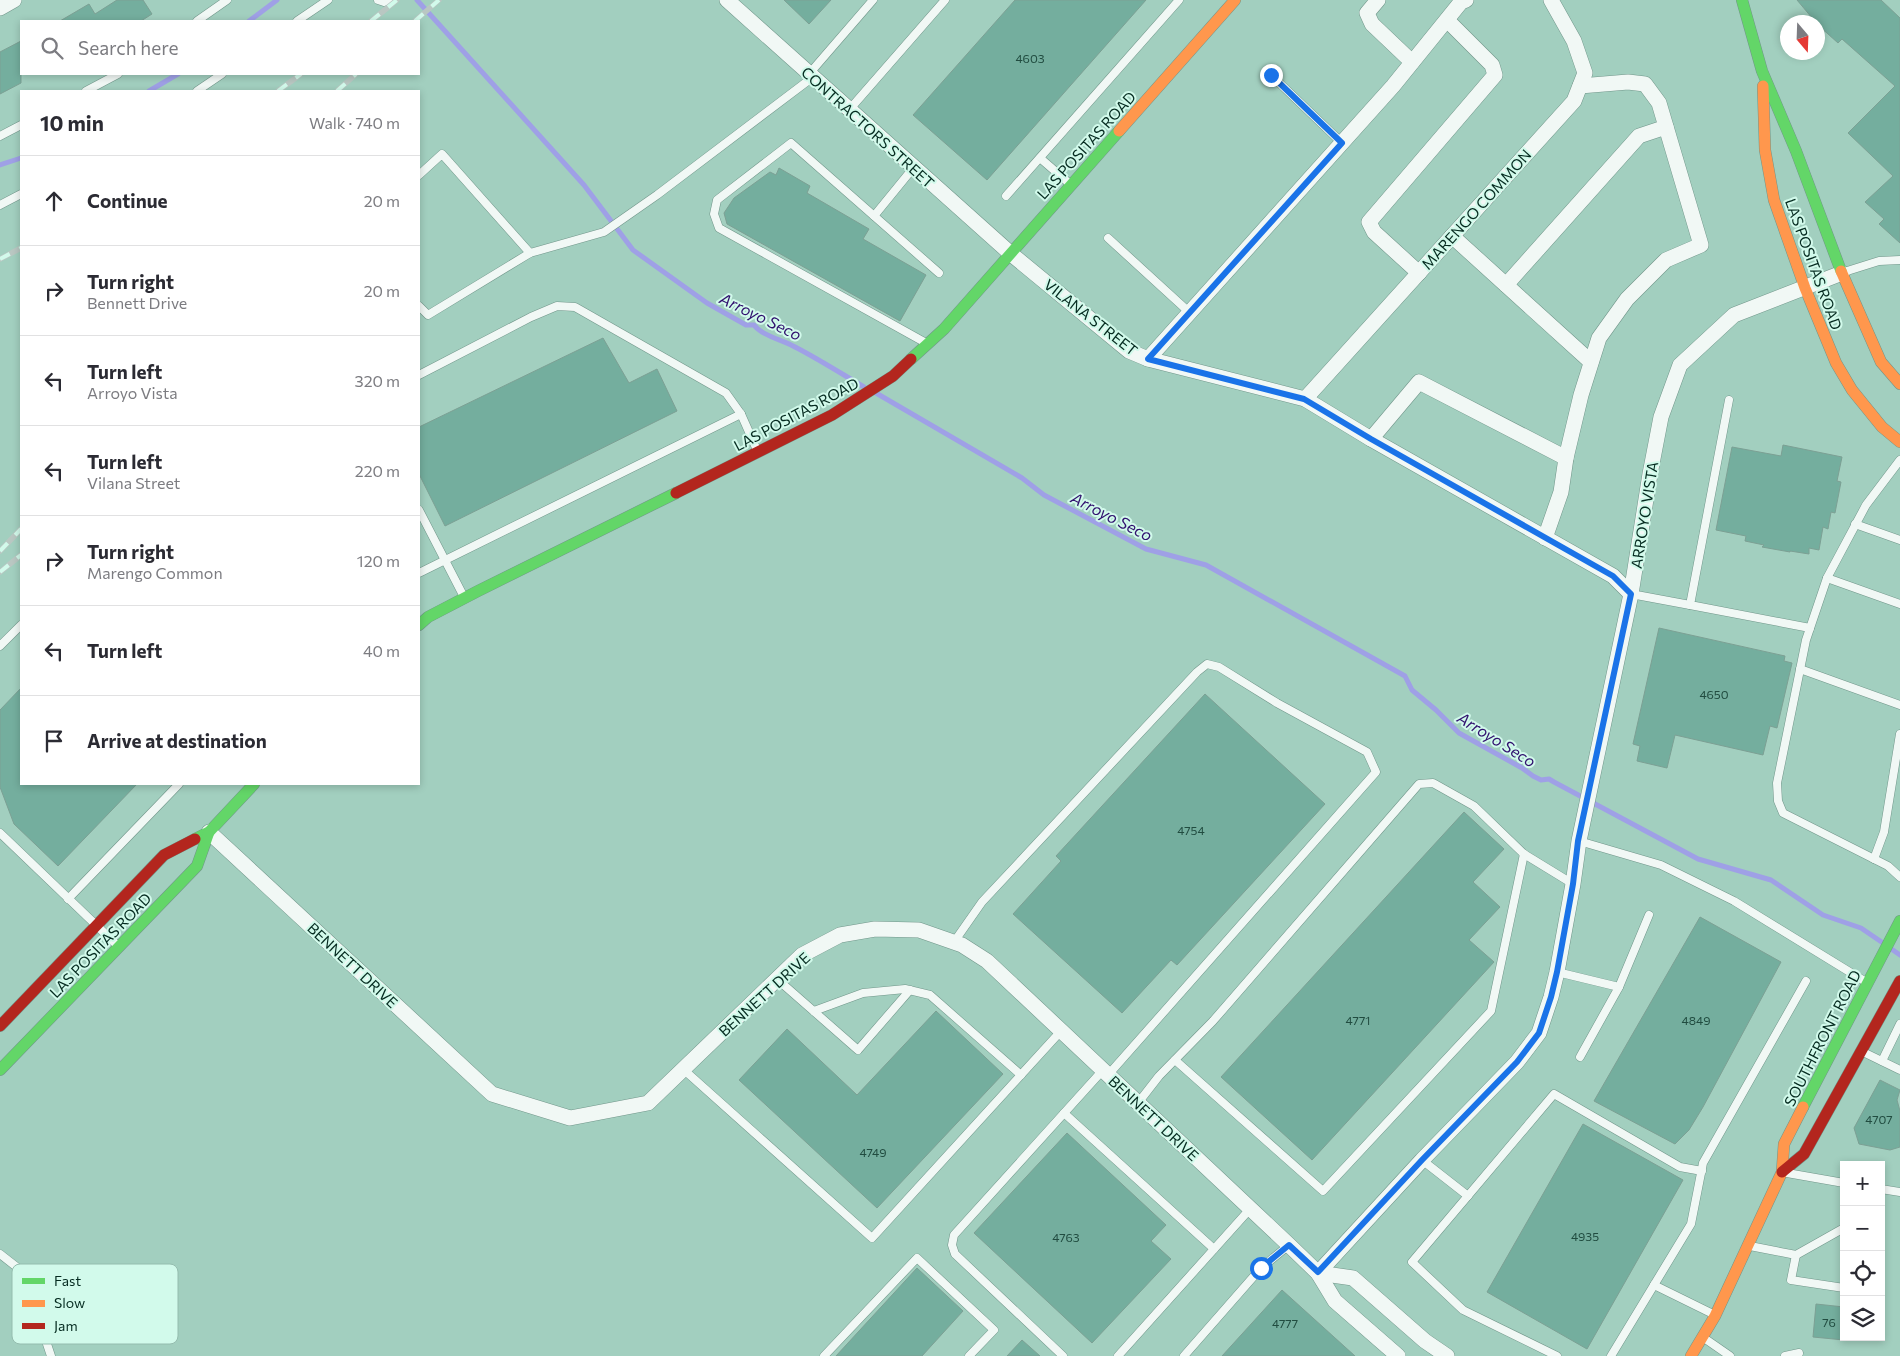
<!DOCTYPE html>
<html lang="en">
<head>
<meta charset="utf-8">
<style>
  body { margin:0; font-family:Commissioner,sans-serif; background:#f2f2f3; color:#2b2b33 }
  .controls { position:absolute; right:15px; bottom:15px; display:grid; overflow:hidden; border-radius:0px; box-shadow:0 2px 8px #0003 }
  .controls button { width:45px; height:45px; display:grid; place-items:center; padding:0; border:0; border-bottom:1px solid #e1e1e2; background:#fff; color:#2b2b33; font:25px sans-serif }
  .compass { position:absolute; left:1780px; top:15px; width:45px; height:45px; border-radius:50%; background:#fff; box-shadow:0 2px 8px #0003; rotate:161deg }
  .stop { position:absolute; width:15px; height:15px; margin:-11px; border:4px solid #1a73e8; border-radius:50%; background:#fff }
  .stop.end { background:#1a73e8; border-color:#fff; box-shadow:0 1px 5px #0008 }
  .list { margin:0; padding:0; list-style:none }
  h2 { display:flex; justify-content:space-between; align-items:center; height:65px; margin:0; padding:0 20px; font-size:21px }
  h2 small { font-size:16px; font-weight:400; color:#7c7c81 }
  .list li { display:grid; grid-template-columns:32px 1fr auto; gap:15px; align-items:center; box-sizing:border-box; height:90px; padding:0 20px; border-top:1px solid #e1e1e2 }
  .list b { display:block; font-size:19px; white-space:nowrap }
  .list p { margin:0; font-size:16px; white-space:nowrap; color:#7c7c81 }
  .list em { font-size:16px; font-style:normal; color:#7c7c81 }
  .icon { flex:none; width:28px; height:28px; fill:none; stroke:currentColor; stroke-width:2; stroke-linecap:round; stroke-linejoin:round }
  .map { position:relative; flex:none; width:1900px; height:1356px; overflow:hidden }
  .search { position:absolute; background:#fff; box-shadow:0 2px 8px #0003; left:20px; top:20px; width:400px; height:55px; display:flex; align-items:center; gap:12px; box-sizing:border-box; padding:0 18px; border-radius:0px; color:#7c7c81; font-size:19px }
  .panel { position:absolute; background:#fff; box-shadow:0 2px 8px #0003; left:20px; top:90px; width:400px; height:695px; border-radius:0px }
  .map>svg:first-child { display:block }
  .lines { fill:none; stroke-linecap:round; stroke-linejoin:round }
  .stream { stroke:#9fa0e6; stroke-width:5 }
  .building { fill:#74ae9e; stroke:#7ca094 }
  .lane-casing { stroke:#71968a; stroke-width:9 }
  .street-casing { stroke:#71968a; stroke-width:16 }
  .fast-casing { stroke:#71968a; stroke-width:12 }
  .slow-casing { stroke:#71968a; stroke-width:12 }
  .jam-casing { stroke:#71968a; stroke-width:12 }
  .lane { stroke:#f1f8f5; stroke-width:8 }
  .street { stroke:#f1f8f5; stroke-width:15 }
  .fast { stroke:#63d668; stroke-width:11 }
  .slow { stroke:#ff974d; stroke-width:11 }
  .jam { stroke:#b3261e; stroke-width:11 }
  .rail-casing { stroke:#b9c7c2; stroke-width:5.5 }
  .rail { stroke:#d2faeb; stroke-width:4; stroke-dasharray:11; stroke-linecap:butt }
  .route { stroke:#1a73e8; stroke-width:6 }
  .labels { text-anchor:middle; dominant-baseline:central; stroke-width:4; stroke-linejoin:round; paint-order:stroke }
  .number-label { font-size:12px; fill:#214c40 }
  .street-label { font-size:15px; fill:#052b20; stroke:#d2faeb }
  .water-label { font-size:16px; font-style:italic; fill:#30106e; stroke:#d2faeb }
  .key { fill:#d2faeb; stroke:#94bcae; stroke-width:1 }
  .key-label { font-size:14px; fill:#052b20 }
</style>
</head>
<body>
<div class="map">
<svg width="1900" height="1356" viewBox="0 0 1900 1356">
  <rect width="100%" height="100%" fill="#a2cfbf"/>
  <g class="lines">
    <g class="stream">
      <path d="M417 0 584 185 633 250 707 303 746 325H754C762 336 784 340 797 348 820 360 842 374 864 387"/>
      <polyline points="249,21 277,0"/>
      <polyline points="149,91 178,74"/>
      <polyline points="0,165 21,158"/>
      <polyline points="876,393 1022,478 1044,495 1146,549 1206,565 1405,676 1412,690 1436,710 1459,733 1522,768 1533,776 1541,780 1549,779 1554,782 1698,859 1771,880 1823,915 1861,928 1883,943"/>
      <polyline points="1890,948 1900,955"/>
    </g>
  </g>
  <g class="building">
    <polygon points="117,0 143,0 152,14 141,21 60,21 89,4 95,14"/>
    <polygon points="784,0 831,0 809,24"/>
    <polygon points="1015,0 1146,0 987,180 913,115"/>
    <polygon points="1797,0 1881,0 1900,18 1900,243 1879,224 1884,219 1865,202 1893,176 1848,133 1895,86 1842,39 1838,43 1818,25"/>
    <polygon points="21,41 21,83 0,94 0,52"/>
    <polygon points="779,168 810,186 807,193 869,229 863,239 926,275 900,321 727,224 724,213 734,198 770,172 776,175"/>
    <polygon points="603,338 629,383 657,369 677,411 445,526 419,474 419,427"/>
    <polygon points="1783,445 1842,457 1837,481 1841,482 1835,513 1831,512 1828,529 1823,527 1819,550 1809,548 1809,554 1790,551 1790,552 1762,547 1764,545 1745,541 1746,536 1716,530 1732,447 1781,456"/>
    <polygon points="1659,628 1785,656 1784,661 1792,663 1777,728 1770,726 1763,755 1675,735 1667,768 1637,761 1640,746 1633,744"/>
    <polygon points="21,688 21,784 137,784 58,866 14,824 0,787 0,710"/>
    <polygon points="1205,694 1325,804 1177,965 1171,960 1122,1013 1013,914 1061,861 1056,856"/>
    <polygon points="1464,812 1504,849 1473,882 1500,907 1469,940 1494,962 1312,1160 1221,1077"/>
    <polygon points="1700,917 1781,962 1703,1107 1689,1130 1675,1144 1594,1101"/>
    <polygon points="936,1011 1003,1074 877,1208 739,1080 787,1029 857,1095"/>
    <polygon points="1880,1080 1900,1090 1897,1100 1900,1111 1900,1147 1890,1150 1859,1144 1854,1128"/>
    <polygon points="1583,1124 1683,1180 1587,1349 1487,1292"/>
    <polygon points="1067,1133 1166,1225 1151,1241 1171,1259 1092,1343 974,1233"/>
    <polygon points="917,1268 963,1311 922,1356 836,1356"/>
    <polygon points="1282,1290 1355,1356 1222,1356"/>
    <polygon points="1816,1304 1844,1307 1844,1340 1813,1337"/>
    <polygon points="1022,1340 1040,1356 1007,1356"/>
  </g>
  <g class="lines">
    <g class="lane-casing">
      <g id="lane">
        <polyline points="378,0 384,2 390,0"/>
        <polyline points="197,21 227,0"/>
        <polyline points="297,21 328,0"/>
        <polyline points="809,74 873,0"/>
        <polyline points="1271,75 1342,143"/>
        <polyline points="86,91 118,74"/>
        <polyline points="197,91 222,74"/>
        <polyline points="849,110 945,0"/>
        <polyline points="0,136 21,125"/>
        <polyline points="1040,158 1070,184"/>
        <polyline points="419,175 442,154 530,253"/>
        <polyline points="1006,196 1179,0"/>
        <polyline points="0,205 21,194"/>
        <polyline points="874,216 914,167"/>
        <polyline points="1108,238 1189,312"/>
        <polyline points="1844,272 1879,261 1900,260"/>
        <polyline points="419,306 428,315 530,253 604,232 657,195 813,77"/>
        <polyline points="926,343 719,228 714,214 717,200 791,143 939,273"/>
        <polyline points="419,375 531,317 557,306 575,307 726,393 741,414 757,450"/>
        <polyline points="1729,400 1690,605 1810,628"/>
        <polyline points="1900,460 1866,505 1827,578 1806,640 1777,783 1778,801 1783,813 1888,866 1900,877"/>
        <polyline points="419,510 464,597"/>
        <polyline points="1855,524 1900,540"/>
        <polyline points="419,573 741,414"/>
        <polyline points="1827,578 1900,604"/>
        <polyline points="1631,594 1690,605"/>
        <polyline points="0,646 21,625"/>
        <polyline points="1800,669 1900,705"/>
        <polyline points="0,833 118,946"/>
        <polyline points="1579,841 1661,865 1734,901 1866,982"/>
        <polyline points="1874,859 1884,832 1900,734"/>
        <polyline points="68,899 179,784"/>
        <polyline points="954,942 982,902 1197,672 1207,664 1219,667 1277,703 1367,752 1376,772 1108,1075"/>
        <polyline points="1557,972 1619,987 1649,915"/>
        <polyline points="777,979 858,1050 910,990"/>
        <polyline points="814,1011 863,993 905,989 930,995 1021,1075"/>
        <polyline points="1861,1051 1900,1070"/>
        <polyline points="1580,1057 1619,987"/>
        <polyline points="1175,1060 1323,1191 1491,1011 1524,854"/>
        <polyline points="1882,1061 1900,1024"/>
        <polyline points="683,1069 872,1238 1061,1031"/>
        <polyline points="1138,1103 1159,1076 1213,1021 1419,784 1433,783 1474,806 1524,854 1573,884"/>
        <polyline points="1064,1113 1214,1249"/>
        <polyline points="1422,1160 1468,1196"/>
        <polyline points="1787,1173 1844,1183"/>
        <polyline points="1881,1189 1900,1192"/>
        <polyline points="1750,1246 1796,1255 1844,1228"/>
        <polyline points="0,1254 23,1272 51,1356"/>
        <polyline points="1796,1255 1791,1280 1844,1288"/>
        <polyline points="1654,1285 1715,1315"/>
        <polyline points="1704,1338 1730,1356"/>
        <polyline points="824,1356 917,1258 994,1330 969,1356"/>
        <polyline points="1063,1356 955,1254 952,1245 954,1235 1103,1070"/>
        <polyline points="1118,1356 1250,1209"/>
        <polyline points="1184,1356 1261,1268 1289,1245"/>
        <polyline points="1557,1356 1463,1310 1412,1262 1554,1094 1680,1167 1702,1171"/>
        <polyline points="1611,1356 1691,1224 1703,1163 1806,981"/>
        <polyline points="1785,1356 1799,1353"/>
      </g>
    </g>
    <g class="street-casing">
      <g id="street">
        <polyline points="727,0 1010,253 1129,351 1148,359 1305,399 1371,439 1613,576 1631,594"/>
        <polyline points="1378,0 1367,13 1372,24 1412,62"/>
        <polyline points="0,8 14,0"/>
        <polyline points="1452,236 1591,362"/>
        <polyline points="1419,273 1374,232 1369,222 1495,75 1492,65 1447,20"/>
        <polyline points="1506,285 1639,136 1666,127"/>
        <polyline points="1148,359 1393,86 1461,2 1466,0"/>
        <polyline points="1305,399 1574,101 1585,73 1574,41 1551,0"/>
        <polyline points="1371,439 1419,382 1566,458"/>
        <polyline points="1545,538 1561,492 1566,458 1581,395 1599,338 1627,299 1666,260 1701,245 1659,103 1645,84 1628,82 1580,86"/>
        <polyline points="209,832 492,1094 570,1118 648,1103 802,955 840,935 875,929 919,930 962,945 987,961 1289,1245 1318,1273 1335,1301 1398,1356"/>
        <polyline points="1318,1273 1422,1160 1517,1062 1539,1033 1551,997 1557,972 1573,884 1579,841 1631,594 1650,474 1661,417 1680,365 1734,315 1842,273"/>
        <polyline points="1318,1273 1353,1278 1425,1341 1447,1356"/>
      </g>
    </g>
    <g class="fast-casing">
      <g id="fast">
        <polyline points="1742,0 1762,71 1796,151 1841,271"/>
        <polyline points="911,359 944,329 1119,131"/>
        <polyline points="419,625 428,617 478,591 676,493"/>
        <polyline points="195,839 209,832 254,784"/>
        <polyline points="0,1070 197,866 209,832"/>
        <polyline points="1803,1107 1900,921"/>
      </g>
    </g>
    <g class="slow-casing">
      <g id="slow">
        <polyline points="1763,86 1765,150 1774,200 1805,288 1836,363 1852,390 1882,427 1900,442"/>
        <polyline points="1119,131 1235,0"/>
        <polyline points="1841,271 1881,362 1900,384"/>
        <polyline points="1691,1356 1715,1316 1782,1172 1784,1144 1803,1107"/>
      </g>
    </g>
    <g class="jam-casing">
      <g id="jam">
        <polyline points="676,493 832,415 893,376 911,359"/>
        <polyline points="0,1026 164,855 195,839"/>
        <polyline points="1782,1172 1804,1154 1900,981"/>
      </g>
    </g>
    <use href="#lane" class="lane"/>
    <use href="#street" class="street"/>
    <use href="#fast" class="fast"/>
    <use href="#slow" class="slow"/>
    <use href="#jam" class="jam"/>
    <g class="rail-casing">
      <g id="rail">
        <polyline points="371,21 397,0"/>
        <polyline points="415,21 439,0"/>
        <polyline points="278,91 301,74"/>
        <polyline points="337,91 356,74"/>
        <polyline points="0,259 21,248"/>
        <polyline points="0,551 21,529"/>
        <polyline points="0,572 21,555"/>
      </g>
    </g>
    <use href="#rail" class="rail"/>
  </g>
  <g class="lines">
    <polyline class="route" points="1261,1268 1289,1245 1318,1272 1422,1160 1517,1062 1539,1033 1551,997 1557,972 1573,884 1578,841 1631,594 1613,576 1371,439 1304,399 1148,359 1342,143 1271,75"/>
  </g>
  <g class="labels">
    <g class="number-label">
      <text x="1030" y="58">4603</text>
      <text x="1714" y="694">4650</text>
      <text x="1191" y="830">4754</text>
      <text x="1358" y="1020">4771</text>
      <text x="1696" y="1020">4849</text>
      <text x="1879" y="1119">4707</text>
      <text x="873" y="1152">4749</text>
      <text x="1585" y="1236">4935</text>
      <text x="1066" y="1237">4763</text>
      <text x="1829" y="1322">76</text>
      <text x="1285" y="1323">4777</text>
    </g>
    <g class="street-label">
      <text transform="translate(868 127) rotate(42)">CONTRACTORS STREET</text>
      <text transform="translate(1086 145) rotate(-48)">LAS POSITAS ROAD</text>
      <text transform="translate(1476 209) rotate(-48)">MARENGO COMMON</text>
      <text transform="translate(1814 264) rotate(70)">LAS POSITAS ROAD</text>
      <text transform="translate(1091 317) rotate(38)">VILANA STREET</text>
      <text transform="translate(796 414) rotate(-28)">LAS POSITAS ROAD</text>
      <text transform="translate(1644 515) rotate(-81)">ARROYO VISTA</text>
      <text transform="translate(100 945) rotate(-46)">LAS POSITAS ROAD</text>
      <text transform="translate(353 965) rotate(43)">BENNETT DRIVE</text>
      <text transform="translate(764 994) rotate(-42)">BENNETT DRIVE</text>
      <text transform="translate(1822 1038) rotate(-63)">SOUTHFRONT ROAD</text>
      <text transform="translate(1154 1118) rotate(43)">BENNETT DRIVE</text>
    </g>
    <g class="water-label">
      <text transform="translate(761 316) rotate(26)">Arroyo Seco</text>
      <text transform="translate(1112 516) rotate(27)">Arroyo Seco</text>
      <text transform="translate(1497 739) rotate(32)">Arroyo Seco</text>
    </g>
  </g>
  <rect x="12" y="1264" width="166" height="80" rx="8" class="key"/>
  <rect x="22" y="1278" width="23" height="6" fill="#63d668"/>
  <rect x="22" y="1300" width="23" height="7" fill="#ff974d"/>
  <rect x="22" y="1323" width="23" height="6" fill="#b3261e"/>
  <g class="key-label">
    <text x="54" y="1286">Fast</text>
    <text x="54" y="1308">Slow</text>
    <text x="54" y="1331">Jam</text>
  </g>
</svg>
<div class="controls">
<button>+</button>
<button>−</button>
<button><svg class="icon" aria-label="locate" viewBox="0 0 24 24"><circle cx="12" cy="12" r="6"/><path d="M12 2v4M12 18v4M2 12h4M18 12h4"/></svg></button>
<button><svg class="icon" aria-label="layers" viewBox="0 0 24 24"><path d="M12 4l9 5-9 5-9-5zM3 14l9 5 9-5"/></svg></button>
</div>
<svg class="compass" viewBox="-18 -18 36 36"><path d="M0-13l5 13h-10z" fill="#e53935"/><path d="M0 13l5-13h-10z" fill="#7c7c81"/></svg>
<div class="stop" style="left:1261px;top:1268px"></div>
<div class="stop end" style="left:1271px;top:75px"></div>
<div class="search"><svg class="icon" aria-label="search" viewBox="0 0 24 24"><circle cx="10" cy="10" r="6"/><path d="M15 15l6 6"/></svg>Search here</div>
<section class="panel">
<h2>10 min<small>Walk · 740 m</small></h2>
<ul class="list">
<li><svg class="icon" aria-label="ahead" viewBox="0 0 24 24"><path d="M12 20V5M6 11l6-6 6 6"/></svg><div><b>Continue</b></div><em>20 m</em></li>
<li><svg class="icon" aria-label="right" viewBox="0 0 24 24"><path d="M7 20v-9h11M14 6l5 5-5 5"/></svg><div><b>Turn right</b><p>Bennett Drive</p></div><em>20 m</em></li>
<li><svg class="icon" aria-label="left" viewBox="0 0 24 24"><path d="M17 20v-9H6M10 6l-5 5 5 5"/></svg><div><b>Turn left</b><p>Arroyo Vista</p></div><em>320 m</em></li>
<li><svg class="icon" aria-label="left" viewBox="0 0 24 24"><path d="M17 20v-9H6M10 6l-5 5 5 5"/></svg><div><b>Turn left</b><p>Vilana Street</p></div><em>220 m</em></li>
<li><svg class="icon" aria-label="right" viewBox="0 0 24 24"><path d="M7 20v-9h11M14 6l5 5-5 5"/></svg><div><b>Turn right</b><p>Marengo Common</p></div><em>120 m</em></li>
<li><svg class="icon" aria-label="left" viewBox="0 0 24 24"><path d="M17 20v-9H6M10 6l-5 5 5 5"/></svg><div><b>Turn left</b></div><em>40 m</em></li>
<li><svg class="icon" aria-label="arrive" viewBox="0 0 24 24"><path d="M6 21V4h12l-3 4 3 4H6"/></svg><div><b>Arrive at destination</b></div></li>
</ul>
</section>
</div>
</body>
</html>
